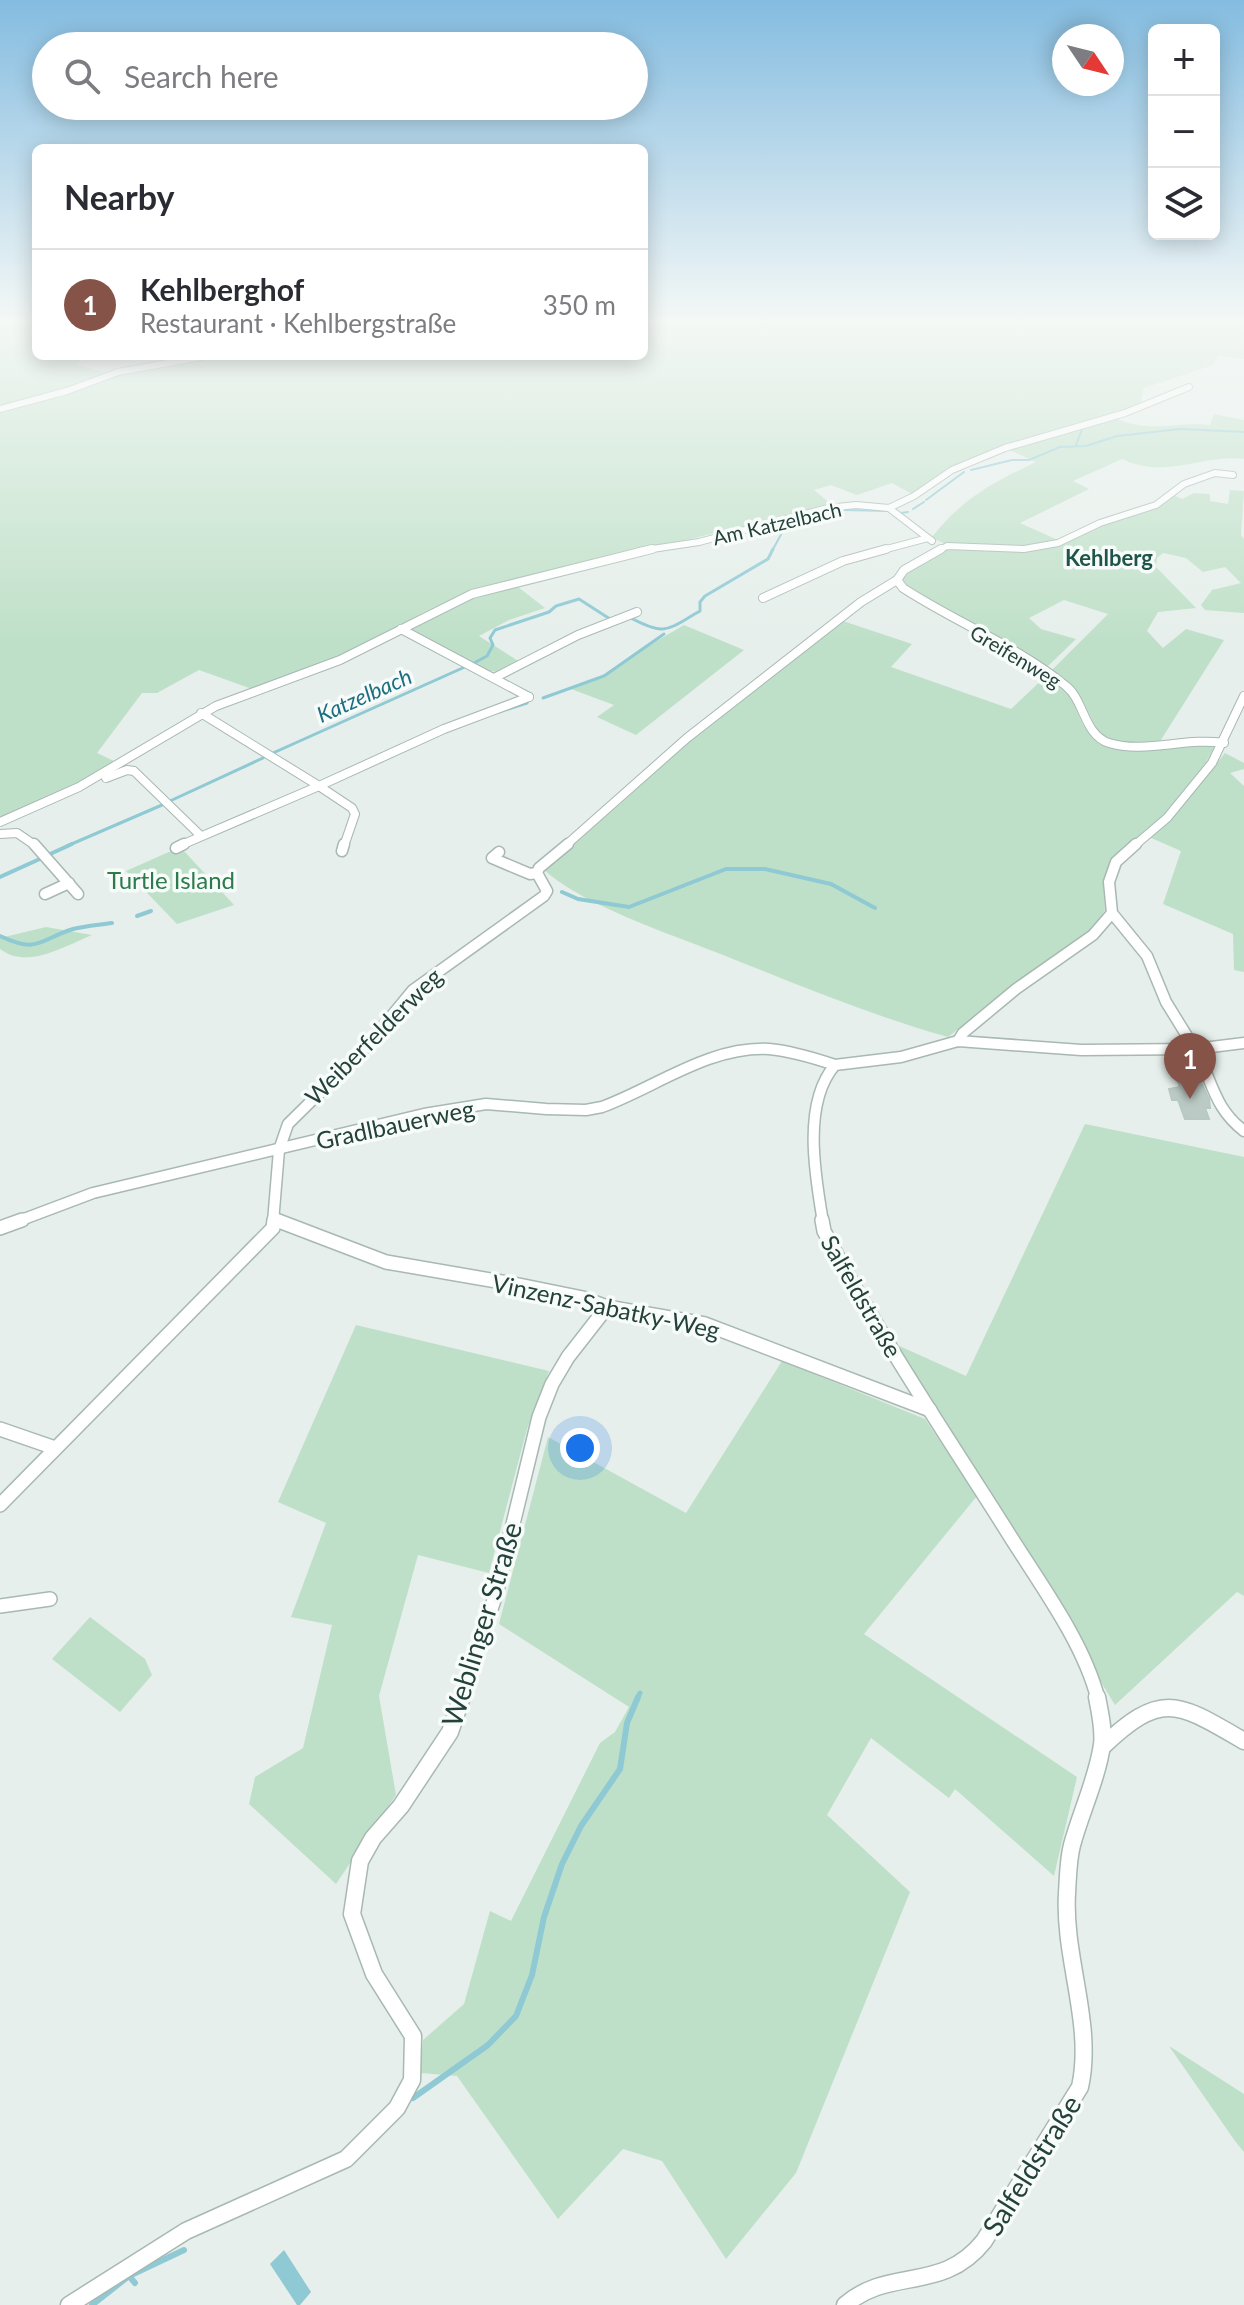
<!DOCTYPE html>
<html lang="en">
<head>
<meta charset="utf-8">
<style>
  body { margin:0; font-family:Lato,sans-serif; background:#f7f7f7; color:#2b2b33 }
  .controls { position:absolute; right:24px; top:24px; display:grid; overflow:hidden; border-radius:12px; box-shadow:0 4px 20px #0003 }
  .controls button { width:72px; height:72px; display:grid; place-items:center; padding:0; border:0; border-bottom:2px solid #e1e1e2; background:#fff; color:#2b2b33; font:40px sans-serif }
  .compass { position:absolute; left:1052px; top:24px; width:72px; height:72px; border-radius:50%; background:#fff; box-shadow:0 4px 20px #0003; rotate:125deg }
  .you { position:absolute; left:580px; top:1448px; width:28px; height:28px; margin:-20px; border:6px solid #fff; border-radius:50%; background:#1a73e8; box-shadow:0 0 0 12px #1a73e833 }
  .badge { display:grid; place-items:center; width:52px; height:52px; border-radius:50%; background:#855347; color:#fff; font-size:26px; font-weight:700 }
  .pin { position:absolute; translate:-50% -66px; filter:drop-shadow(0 2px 4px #0008) }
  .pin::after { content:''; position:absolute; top:42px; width:28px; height:24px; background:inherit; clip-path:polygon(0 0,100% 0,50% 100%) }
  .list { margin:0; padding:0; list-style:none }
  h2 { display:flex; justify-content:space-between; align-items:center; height:104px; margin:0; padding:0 32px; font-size:34px }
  h2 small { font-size:26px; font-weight:400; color:#7c7c81 }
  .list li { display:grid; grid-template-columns:52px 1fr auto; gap:24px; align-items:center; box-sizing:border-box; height:112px; padding:0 32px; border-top:2px solid #e1e1e2 }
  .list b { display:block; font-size:30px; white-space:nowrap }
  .list p { margin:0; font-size:26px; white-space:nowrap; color:#7c7c81 }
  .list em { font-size:26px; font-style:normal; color:#7c7c81 }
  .icon { flex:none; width:44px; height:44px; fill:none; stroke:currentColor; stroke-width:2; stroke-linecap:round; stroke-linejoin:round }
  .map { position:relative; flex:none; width:1244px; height:2305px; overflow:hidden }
  .search { position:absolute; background:#fff; box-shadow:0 4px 20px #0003; left:32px; top:32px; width:616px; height:88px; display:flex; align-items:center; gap:20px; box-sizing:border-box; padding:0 28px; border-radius:44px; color:#7c7c81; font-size:30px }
  .panel { position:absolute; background:#fff; box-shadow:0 4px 20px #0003; left:32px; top:144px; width:616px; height:216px; border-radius:12px }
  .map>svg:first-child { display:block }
  .green { fill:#bfe0c8 }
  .water { fill:#8ec9d4 }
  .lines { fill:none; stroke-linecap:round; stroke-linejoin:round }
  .stream-far4 { stroke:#8ec9d4; stroke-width:2 }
  .stream-far3 { stroke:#8ec9d4; stroke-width:3 }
  .stream-far2 { stroke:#8ec9d4; stroke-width:4 }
  .stream-far1 { stroke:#8ec9d4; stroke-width:5 }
  .stream { stroke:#8ec9d4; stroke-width:6 }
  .building { fill:#bbcac4; stroke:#b8c9c2; stroke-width:2 }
  .minor-far4-casing { stroke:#a8b8b2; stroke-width:8 }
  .minor-far3-casing { stroke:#a8b8b2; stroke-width:10 }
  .minor-far2-casing { stroke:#a8b8b2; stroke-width:13 }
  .minor-far1-casing { stroke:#a8b8b2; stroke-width:16 }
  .minor-casing { stroke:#a8b8b2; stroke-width:19 }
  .minor-far4 { stroke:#fff; stroke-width:6 }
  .minor-far3 { stroke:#fff; stroke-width:8 }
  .minor-far2 { stroke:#fff; stroke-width:10 }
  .minor-far1 { stroke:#fff; stroke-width:13 }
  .minor { stroke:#fff; stroke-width:16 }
  .labels { text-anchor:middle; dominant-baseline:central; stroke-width:7; stroke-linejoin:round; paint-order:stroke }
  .far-street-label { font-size:20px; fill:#24423a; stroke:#f7fbf9 }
  .far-neighbourhood-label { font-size:22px; font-weight:bold; fill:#1f5548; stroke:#f7fbf9 }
  .far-water-label { font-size:22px; font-style:italic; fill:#1c6f80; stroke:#f7fbf9 }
  .park-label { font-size:24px; fill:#2d7a4b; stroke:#f7fbf9 }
  .street-label { font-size:24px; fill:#24423a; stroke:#f7fbf9 }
  .near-street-label { font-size:28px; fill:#24423a; stroke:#f7fbf9 }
</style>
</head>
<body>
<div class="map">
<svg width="1244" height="2305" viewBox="0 0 1244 2305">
  <rect width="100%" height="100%" fill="#e6efeb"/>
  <g class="green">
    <path d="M0 318H36V356H82L78 365 108 373 182 356H644V318H1244V359L1218 356 1213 365 1144 388 1138 411 1116 418C1146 434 1178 421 1210 425L1214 414 1244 420V459C1201 454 1168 480 1122 459L1073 481 1089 489 1020 523 1060 541C1029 547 957 556 932 537 963 498 992 483 1036 462L1005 448 952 470 914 495 892 483 857 495 831 485 814 490 832 505 469 592 424 612 358 649 305 672 252 689 199 670 157 693H142L97 753 116 762 81 783 0 819Z"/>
    <path d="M1230 490 1244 491 1241 535 1244 539V613L1205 610 1201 605 1212 590 1241 583 1225 567 1203 572 1186 558 1163 553 1157 558 1156 567 1196 608 1158 612 1147 631 1163 648 1186 629 1224 640 1159 743 1127 745 1106 738 1098 731 1083 701 1052 670 1108 614 1064 600 1029 618 1041 629 1076 639 1046 668 900 581 901 576C914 568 933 551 949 548 972 544 999 551 1023 550 1058 549 1075 535 1105 523 1130 513 1151 514 1172 494L1182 499 1194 493 1210 494V501L1228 504Z"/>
    <polygon points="513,583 545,608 509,620 479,636 520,662 499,672 489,671 408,628 464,599"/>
    <path d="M840 620 912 644 891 667 1011 709 1047 675C1053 680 1061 685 1066 691 1075 702 1078 718 1086 729 1111 764 1173 747 1209 744L1214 748 1204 766 1165 815 1110 864 1103 885 1105 910 1095 927 1053 956 948 1037C869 1015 794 983 718 953 667 933 580 904 542 868L619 805 703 728Z"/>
    <polygon points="684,625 744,650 636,735 597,717 614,705 571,689 603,678 638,652"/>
    <polygon points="1225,753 1244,763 1244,769 1230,773 1244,786 1244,972 1234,970 1233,934 1163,904 1181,851 1149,837 1174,816"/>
    <polygon points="183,850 234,905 177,924 126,871 171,851"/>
    <path d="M46 927 92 935C65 946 27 970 0 949V938Z"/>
    <polygon points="1085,1124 1244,1157 1244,1596 1237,1592 1115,1705 895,1344 966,1376"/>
    <polygon points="356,1325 549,1371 527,1429 489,1573 418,1555 379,1696 396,1795 336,1884 249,1804 255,1777 303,1748 332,1625 291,1617 326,1523 278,1502"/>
    <polygon points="782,1361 925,1419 977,1496 864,1634 1077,1777 1054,1876 955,1789 949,1798 871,1738 827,1815 910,1892 796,2173 726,2259 662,2161 623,2149 558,2219 457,2076 420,2073 423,2040 464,2004 490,1911 511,1921 600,1743 615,1732 629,1707 499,1624 548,1437 686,1513"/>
    <polygon points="90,1617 145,1659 152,1675 120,1712 52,1659"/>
    <polygon points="1169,2046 1244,2094 1244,2152 1235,2141"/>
  </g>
  <polygon class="water" points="284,2250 311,2292 300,2305 297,2305 270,2264"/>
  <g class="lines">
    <g class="stream-far4">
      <polyline points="1076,445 1083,427"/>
      <polyline points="971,470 1012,460 1029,460 1060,447 1086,446 1117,436 1180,429 1244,432"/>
      <polyline points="926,500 964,472"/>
      <polyline points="913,509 924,502"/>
      <polyline points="844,510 889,511"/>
      <polyline points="901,513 908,512"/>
      <polyline points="822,515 838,511"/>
      <polyline points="772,551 784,529 814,517"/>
    </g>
    <g class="stream-far3">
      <path d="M631 618C666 637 668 629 700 611V602L705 596 768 559 773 549"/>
      <polyline points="474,663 487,656 493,645 490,638 495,630 549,612 556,606 579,599 610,619"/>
      <polyline points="543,698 604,676 664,634"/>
      <polyline points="499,712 527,703"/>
      <polyline points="273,753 467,666"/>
      <polyline points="170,801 263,758"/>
      <polyline points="67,846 162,805"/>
    </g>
    <g class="stream-far2">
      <polyline points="48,855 72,844"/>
      <polyline points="0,877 42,858"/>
      <polyline points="562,892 578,899 629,907 726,869 765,869 831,884 875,908"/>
      <polyline points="137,916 151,911"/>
      <path d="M0 936C39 954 38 940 73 929 85 926 99 925 112 923"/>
    </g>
    <polyline class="stream-far1" points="637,1699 640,1693"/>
    <g class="stream">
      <polyline points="413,2098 488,2045 516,2016 532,1975 544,1917 562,1864 581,1826 620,1769 627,1723 638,1697"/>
      <polyline points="129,2276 184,2250"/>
      <polyline points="92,2305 129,2276 135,2283"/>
    </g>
  </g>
  <polygon class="building" points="1177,1080 1200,1080 1209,1099 1210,1108 1205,1108 1209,1119 1185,1119 1178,1100 1172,1100 1169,1089 1180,1087"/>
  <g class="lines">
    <g class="minor-far4-casing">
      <g id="minor-far4">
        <polyline points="0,409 67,391 118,372 206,356"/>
        <polyline points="889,508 932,541"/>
        <polyline points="639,551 699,542 828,508 856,505 889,508 914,496 952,470 1005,448 1125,413 1189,387"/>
        <polyline points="879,551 928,538"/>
        <polyline points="938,551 947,546 1024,549 1058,543 1100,523 1156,505 1184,484 1215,473 1233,475"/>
      </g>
    </g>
    <g class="minor-far3-casing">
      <g id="minor-far3">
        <path d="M941 549 904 570 897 580 903 588C955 622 1017 646 1066 686 1084 700 1084 735 1109 743 1145 754 1186 737 1224 743"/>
        <polyline points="763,598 843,561 886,549"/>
        <polyline points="401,629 529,697"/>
        <polyline points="494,678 578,635 637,612"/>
        <polyline points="201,713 319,786 444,729 529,697"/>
        <polyline points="106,778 127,770 134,771 201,836"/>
        <polyline points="0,822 79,787 216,706 340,660 472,594 652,549"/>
        <polyline points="0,834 17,833 36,846"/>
        <polyline points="179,846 319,786 352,808 355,814 344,846"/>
        <polyline points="565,846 687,738 861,602 897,580"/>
        <polyline points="1134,846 1167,818 1212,763 1244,696"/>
      </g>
    </g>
    <g class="minor-far2-casing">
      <g id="minor-far2">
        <polyline points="34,844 78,894"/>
        <polyline points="1136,844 1116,862 1109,882 1112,913 1147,956 1166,1002 1195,1049"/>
        <polyline points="176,848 184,844"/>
        <polyline points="342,851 344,844"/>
        <polyline points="499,852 492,858 530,874 537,873"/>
        <polyline points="45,894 69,883"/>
        <polyline points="958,1041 963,1033 1016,989 1093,935 1112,913"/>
        <path d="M1244 1043 1195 1049C1213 1081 1213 1107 1244 1131"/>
        <polyline points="276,1220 281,1222"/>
        <path d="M16 1222 93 1193 424 1114 486 1104 546 1109 586 1110 602 1107C656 1087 709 1046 769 1049 792 1051 814 1058 835 1065"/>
        <polyline points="273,1222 279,1150 288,1124 365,1048 413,990 544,896 547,891 537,873 539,868 568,844"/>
        <path d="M823 1222C815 1175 802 1103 835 1065L901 1057 958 1041 1081 1050 1195 1049"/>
      </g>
    </g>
    <g class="minor-far1-casing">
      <g id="minor-far1">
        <polyline points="276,1220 386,1262 514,1284 583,1298 607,1307 705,1324 930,1410"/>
        <path d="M822 1220 824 1231C878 1334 943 1430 1005 1528 1037 1580 1083 1640 1098 1699"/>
        <polyline points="0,1228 22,1220"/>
        <polyline points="0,1429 55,1448"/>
        <polyline points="0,1505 273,1228 274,1220"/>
        <polyline points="0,1606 50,1599"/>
        <polyline points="461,1699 496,1594 539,1417 552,1384 568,1357 607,1307"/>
      </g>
    </g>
    <g class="minor-casing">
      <g id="minor">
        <path d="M1102 1747C1162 1690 1177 1702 1244 1741"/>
        <polyline points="69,2305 186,2231 346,2159 397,2108 412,2080 413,2036 374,1974 352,1914 360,1861 373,1838 401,1806 450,1732 462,1697"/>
        <path d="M845 2305C890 2266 942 2294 984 2241L1080 2087C1094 2024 1063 1958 1067 1893 1068 1878 1068 1860 1072 1845 1081 1812 1097 1779 1102 1745 1104 1729 1100 1713 1097 1697"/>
      </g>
    </g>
    <use href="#minor-far4" class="minor-far4"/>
    <use href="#minor-far3" class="minor-far3"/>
    <use href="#minor-far2" class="minor-far2"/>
    <use href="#minor-far1" class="minor-far1"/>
    <use href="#minor" class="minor"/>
  </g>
  <linearGradient id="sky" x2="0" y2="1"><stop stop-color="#84bce0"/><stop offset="0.5" stop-color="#f4f8f6"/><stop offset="1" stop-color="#f4f8f6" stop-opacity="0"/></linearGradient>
  <rect width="1244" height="641" fill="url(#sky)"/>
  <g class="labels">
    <g class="far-street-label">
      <text transform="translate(777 523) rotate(-13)">Am Katzelbach</text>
      <text transform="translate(1016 656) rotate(31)">Greifenweg</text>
    </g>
    <g class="far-neighbourhood-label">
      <text x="1109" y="557">Kehlberg</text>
    </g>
    <g class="far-water-label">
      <text transform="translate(364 695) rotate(-24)">Katzelbach</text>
    </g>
    <g class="park-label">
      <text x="171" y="879">Turtle Island</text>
    </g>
    <g class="street-label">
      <text transform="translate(373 1036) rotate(-45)">Weiberfelderweg</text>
      <text transform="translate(395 1124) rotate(-12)">Gradlbauerweg</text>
      <text transform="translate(862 1296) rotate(60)">Salfeldstraße</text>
      <text transform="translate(606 1306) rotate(12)">Vinzenz-Sabatky-Weg</text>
    </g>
    <g class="near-street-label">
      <text transform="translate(481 1624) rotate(-73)">Weblinger Straße</text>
      <text transform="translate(1031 2165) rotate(-58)">Salfeldstraße</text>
    </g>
  </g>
</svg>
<div class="controls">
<button>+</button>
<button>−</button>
<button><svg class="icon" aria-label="layers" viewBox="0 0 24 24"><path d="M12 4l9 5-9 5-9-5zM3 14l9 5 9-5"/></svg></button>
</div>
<svg class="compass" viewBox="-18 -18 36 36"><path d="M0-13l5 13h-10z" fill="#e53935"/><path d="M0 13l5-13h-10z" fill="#7c7c81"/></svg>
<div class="you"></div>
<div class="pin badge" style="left:1190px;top:1099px">1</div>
<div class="search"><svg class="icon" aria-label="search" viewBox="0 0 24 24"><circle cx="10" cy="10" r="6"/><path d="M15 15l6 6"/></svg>Search here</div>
<section class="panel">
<h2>Nearby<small></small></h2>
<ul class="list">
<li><span class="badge">1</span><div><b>Kehlberghof</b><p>Restaurant · Kehlbergstraße</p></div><em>350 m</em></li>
</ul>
</section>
</div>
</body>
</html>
